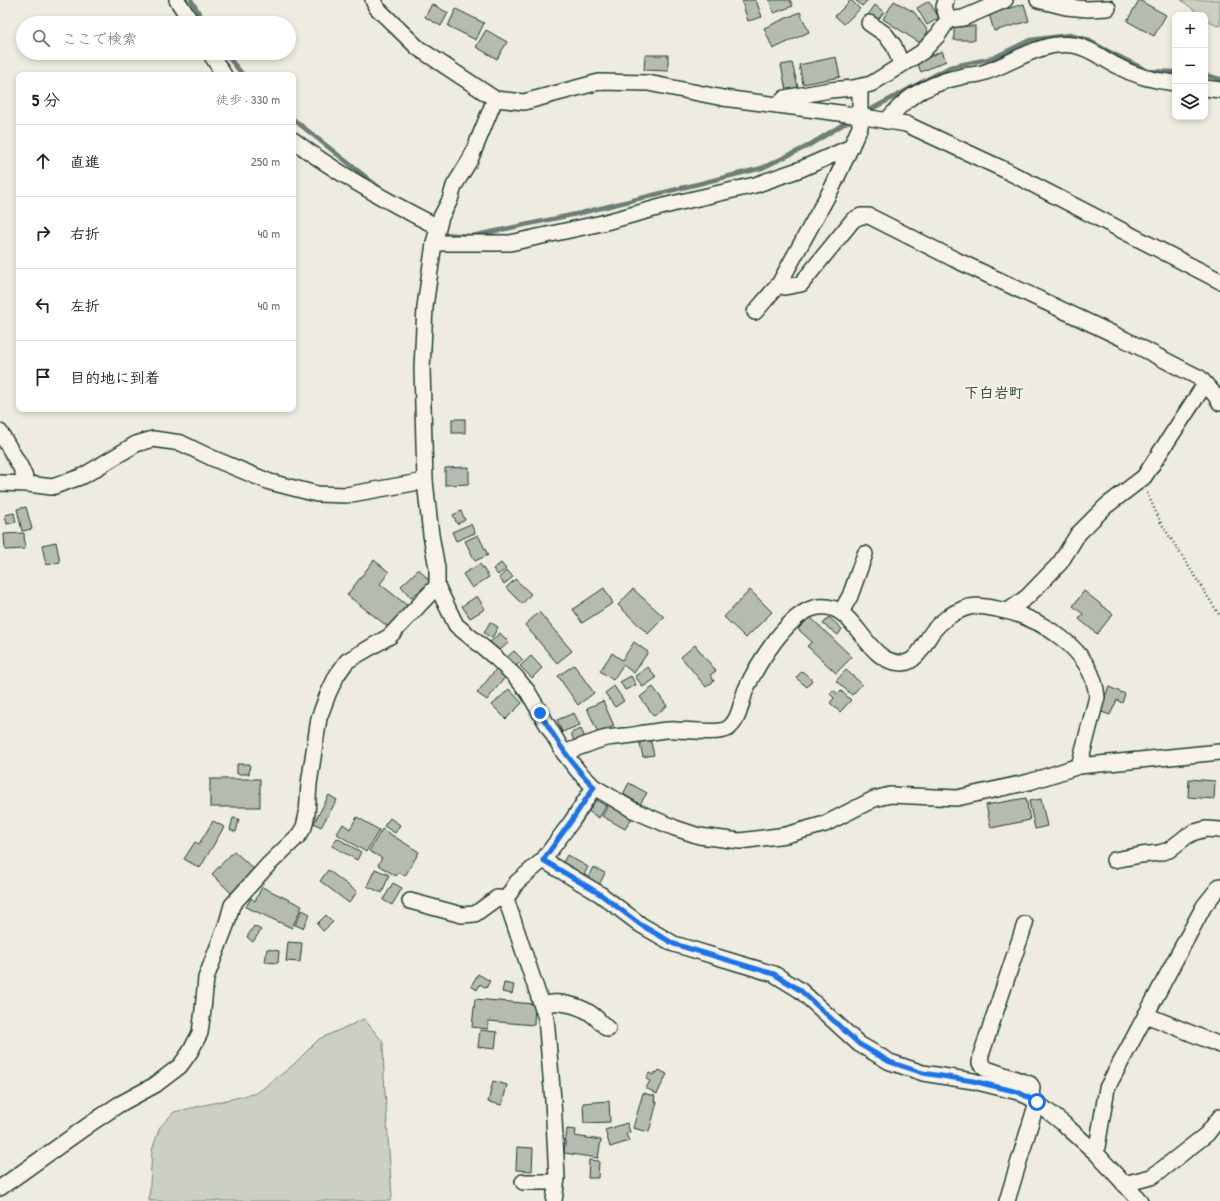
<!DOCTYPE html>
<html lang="ja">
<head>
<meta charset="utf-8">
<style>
  body { margin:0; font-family:"Patrick Hand","Klee One",sans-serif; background:#f6f6f6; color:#222 }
  .controls { position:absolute; right:12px; top:12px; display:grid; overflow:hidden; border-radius:8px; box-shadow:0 2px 6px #0003 }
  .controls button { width:36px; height:36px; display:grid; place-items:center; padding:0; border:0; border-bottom:1px solid #e0e0e0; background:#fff; color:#222; font:20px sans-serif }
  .stop { position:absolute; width:12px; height:12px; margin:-9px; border:3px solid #1a73e8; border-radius:50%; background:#fff }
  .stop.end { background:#1a73e8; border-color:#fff; box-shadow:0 1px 4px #0008 }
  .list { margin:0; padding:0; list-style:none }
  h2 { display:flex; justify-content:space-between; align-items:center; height:52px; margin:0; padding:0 16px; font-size:17px }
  h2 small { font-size:13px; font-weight:400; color:#767676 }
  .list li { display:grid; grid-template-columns:26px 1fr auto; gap:12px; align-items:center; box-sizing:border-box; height:72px; padding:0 16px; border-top:1px solid #e0e0e0 }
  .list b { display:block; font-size:15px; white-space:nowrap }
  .list em { font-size:13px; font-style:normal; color:#767676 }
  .icon { flex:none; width:22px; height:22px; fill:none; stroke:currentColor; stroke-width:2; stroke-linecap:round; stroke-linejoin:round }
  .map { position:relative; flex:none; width:1220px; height:1201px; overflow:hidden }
  .search { position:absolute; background:#fff; box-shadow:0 2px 6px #0003; left:16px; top:16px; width:280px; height:44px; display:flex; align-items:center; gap:10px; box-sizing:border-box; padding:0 14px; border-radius:22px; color:#767676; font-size:15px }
  .panel { position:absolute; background:#fff; box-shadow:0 2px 6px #0003; left:16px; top:72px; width:280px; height:340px; border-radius:8px }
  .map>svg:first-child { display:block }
  .green { fill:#cccfc4; stroke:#76867c }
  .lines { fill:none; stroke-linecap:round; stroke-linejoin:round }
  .stream { stroke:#6c7e74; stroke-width:4.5 }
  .building { fill:#b5bbb0; stroke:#1f3d34 }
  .minor-casing { stroke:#1f3d34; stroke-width:18 }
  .path { stroke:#1f3d34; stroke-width:2.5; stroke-dasharray:1 3; stroke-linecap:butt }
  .minor { stroke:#f7f3e8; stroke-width:15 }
  .route { stroke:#1a73e8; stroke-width:5 }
  .labels { text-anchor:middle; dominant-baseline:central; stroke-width:4; stroke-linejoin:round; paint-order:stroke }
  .quarter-label { font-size:15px; font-weight:bold; fill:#1f3d34; stroke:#f7f3e8 }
</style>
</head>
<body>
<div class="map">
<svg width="1220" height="1201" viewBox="0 0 1220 1201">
  <rect width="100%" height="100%" fill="#eeece1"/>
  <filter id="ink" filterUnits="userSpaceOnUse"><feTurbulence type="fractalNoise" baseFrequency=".025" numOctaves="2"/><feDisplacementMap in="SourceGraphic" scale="8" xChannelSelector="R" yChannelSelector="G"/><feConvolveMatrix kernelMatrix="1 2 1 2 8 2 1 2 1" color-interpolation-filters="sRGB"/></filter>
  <g filter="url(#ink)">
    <g class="green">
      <polygon points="1181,0 1220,0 1220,26 1215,25 1205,18 1205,15 1201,15"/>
      <polygon points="364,1019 383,1042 384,1076 392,1197 390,1201 149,1201 152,1150 160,1127 174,1112 257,1093 292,1066 319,1039"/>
    </g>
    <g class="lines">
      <g class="stream">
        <polyline points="191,0 205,23"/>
        <polyline points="225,53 243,75"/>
        <polyline points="1205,75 1220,79"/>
        <polyline points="864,113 950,67 993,58 1030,40 1069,35 1086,39 1102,48 1148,71 1175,72"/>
        <polyline points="293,119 381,189"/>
        <polyline points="439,231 443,234 472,236 581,213 762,168 806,147 852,119"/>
      </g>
    </g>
    <g class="building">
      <polygon points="747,0 756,0 762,17 748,21 742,2"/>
      <polygon points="769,0 790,0 793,6 774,13"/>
      <polygon points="851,0 860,9 844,24 835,16"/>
      <polygon points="855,0 868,0 862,6"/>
      <polygon points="1139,0 1166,15 1154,36 1127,21"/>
      <polygon points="894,1 914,12 928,31 920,43 883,19"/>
      <polygon points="929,1 939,18 927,25 917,8"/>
      <polygon points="432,4 448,13 441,26 425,17"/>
      <polygon points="1024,4 1029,21 994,31 989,14"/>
      <polygon points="875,5 884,12 876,22 868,15"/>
      <polygon points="456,9 484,23 476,40 448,26"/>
      <polygon points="800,12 809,32 773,49 764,28"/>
      <rect x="954" y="26" width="21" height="14"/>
      <polygon points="486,30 507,42 497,59 476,47"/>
      <polygon points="942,51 946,61 921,72 917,63"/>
      <polygon points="645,55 668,55 668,71 644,70"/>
      <polygon points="836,57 840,77 803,84 799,65"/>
      <polygon points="792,63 798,87 786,90 781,65"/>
      <rect x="452" y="419" width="13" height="14"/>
      <polygon points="469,467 469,484 445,485 445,468"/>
      <polygon points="26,507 32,529 22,531 17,509"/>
      <polygon points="461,511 465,520 457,524 453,515"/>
      <polygon points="14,513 16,522 7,524 5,515"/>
      <polygon points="471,524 475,533 456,541 452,532"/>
      <polygon points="24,533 25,549 5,550 4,534"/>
      <polygon points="478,535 488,555 475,561 465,541"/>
      <polygon points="56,542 60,562 46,565 42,545"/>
      <polygon points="374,560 389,572 380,584 408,606 391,629 347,595"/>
      <polygon points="501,563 506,569 498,575 493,569"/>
      <polygon points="480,564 489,577 472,588 463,574"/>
      <polygon points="419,569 430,582 411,598 401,586"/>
      <polygon points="507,570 513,577 504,584 499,578"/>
      <polygon points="515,579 531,594 522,604 506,588"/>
      <polygon points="604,588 613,603 582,623 573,609"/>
      <polygon points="633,589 664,617 648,634 618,605"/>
      <polygon points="750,590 772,612 746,638 724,617"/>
      <polygon points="1084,591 1113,614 1097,634 1079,619 1083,614 1073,606"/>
      <polygon points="477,596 485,609 470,618 462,606"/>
      <polygon points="539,612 572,651 557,663 525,625"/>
      <polygon points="810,617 852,657 836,673 807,646 812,642 798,629"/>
      <polygon points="829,617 842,629 838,635 823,624"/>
      <polygon points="490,622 498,627 492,638 484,633"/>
      <polygon points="500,633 509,642 499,651 490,642"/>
      <polygon points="634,642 648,652 634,673 623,665 613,680 600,671 612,653 622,660"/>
      <polygon points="695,645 716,671 710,675 714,681 706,687 681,657"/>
      <polygon points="514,651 523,660 515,667 506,658"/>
      <polygon points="531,656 542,668 532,678 520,666"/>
      <polygon points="574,665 594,693 578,705 558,676"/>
      <polygon points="648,667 656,678 643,687 635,676"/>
      <polygon points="497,668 506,676 487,700 477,693"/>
      <polygon points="846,670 862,684 852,695 836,681"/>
      <polygon points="802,671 812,680 807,687 796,678"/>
      <polygon points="631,676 636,685 625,690 620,682"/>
      <polygon points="614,686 624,701 615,707 605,693"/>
      <polygon points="653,687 667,706 654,716 640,697"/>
      <polygon points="1109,687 1125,694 1122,703 1117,700 1110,715 1099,711"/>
      <polygon points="509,689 522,703 506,719 492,705"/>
      <polygon points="833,690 838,694 841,691 851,700 840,712 830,703 834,698 830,694"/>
      <polygon points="603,701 614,726 598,733 587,708"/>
      <polygon points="574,713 580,725 562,732 557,720"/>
      <polygon points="581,729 585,738 575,743 571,733"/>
      <polygon points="650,738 654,755 643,757 639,740"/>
      <polygon points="237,764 250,764 249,774 237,774"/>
      <rect x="210" y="779" width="50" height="28"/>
      <polygon points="1189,779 1215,781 1214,799 1188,797"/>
      <polygon points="629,783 647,793 640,804 623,794"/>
      <polygon points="329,795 337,800 321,827 314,823"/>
      <polygon points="1026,798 1030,820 991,828 986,805"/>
      <polygon points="595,799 606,806 599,818 588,811"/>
      <polygon points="1041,799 1047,826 1035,829 1029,801"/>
      <polygon points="609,804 632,818 625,829 602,816"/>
      <polygon points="357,817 379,830 366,852 337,834 343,824 350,829"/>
      <polygon points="233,818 239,819 236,832 230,830"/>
      <polygon points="390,818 400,825 395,833 384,826"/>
      <polygon points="213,821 224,827 200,868 184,859 195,842 199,844"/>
      <polygon points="382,829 419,852 405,876 399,872 396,876 378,865 382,858 369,851"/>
      <polygon points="337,838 361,852 357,860 332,846"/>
      <polygon points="234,851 255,870 232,894 212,874"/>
      <polygon points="567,855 588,867 582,879 560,868"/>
      <polygon points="593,867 605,873 599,885 587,879"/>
      <polygon points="375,869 389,875 382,893 367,886"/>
      <polygon points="328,870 357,892 349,903 320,881"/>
      <polygon points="393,883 402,888 392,905 383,900"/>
      <polygon points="262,887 302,906 292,928 246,907 251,898 255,901"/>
      <polygon points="302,910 310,914 303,928 295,925"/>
      <polygon points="326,915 333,922 323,931 317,924"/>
      <polygon points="254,926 261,930 253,942 247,937"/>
      <polygon points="288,942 302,943 300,962 286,961"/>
      <polygon points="267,949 279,951 278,963 265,962"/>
      <polygon points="478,974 490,981 486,988 480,984 477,990 471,986"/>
      <polygon points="504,983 514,985 512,994 502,992"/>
      <polygon points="475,999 535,1004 534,1025 488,1021 488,1029 472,1027"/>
      <polygon points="480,1030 497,1032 495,1049 478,1047"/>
      <polygon points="659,1070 667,1074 657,1094 646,1088 650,1081 646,1079 649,1073 653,1075 655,1072 657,1073"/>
      <polygon points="493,1081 507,1085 502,1105 488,1102"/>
      <polygon points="643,1093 655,1096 654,1101 657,1102 649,1132 633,1128"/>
      <polygon points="609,1101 610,1122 584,1123 583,1103"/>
      <polygon points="627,1123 630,1132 626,1134 629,1141 610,1147 605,1130"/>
      <polygon points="567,1129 576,1130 575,1136 601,1140 598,1158 564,1153"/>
      <polygon points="517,1147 533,1148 532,1171 516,1170"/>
      <polygon points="589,1160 599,1161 598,1178 588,1178"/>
    </g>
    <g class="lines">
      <g class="minor-casing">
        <g id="minor">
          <polyline points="177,0 192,23"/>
          <polyline points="373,0 376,7 418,48 495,99 524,102 599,82 648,83 723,98 847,114 906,124 1005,170 1220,281"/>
          <polyline points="946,0 944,7 948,20"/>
          <polyline points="1038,0 1066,7 1088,9 1108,8"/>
          <polyline points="869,23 885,34 894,46 901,64"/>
          <polyline points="210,53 224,75"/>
          <polyline points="1205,88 1220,90"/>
          <polyline points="495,99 470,160 454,186 450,200 441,217 434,243 425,307 422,368 425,481 431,535 437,568 437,586 456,625 496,658 515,676 528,692 564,753 578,771 594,787 633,810 675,828 699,836 740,841 786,835 825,824 874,799 890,795 957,798 1029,782 1079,766 1220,752"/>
          <polyline points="778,105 785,98 830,90 853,88 871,84 922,52 938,35 948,20 963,18 1005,0"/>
          <path d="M886 121C897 109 908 97 923 90 935 84 948 79 960 77 966 75 973 75 979 74 1012 65 1037 41 1073 45 1089 47 1103 59 1117 66 1135 76 1155 81 1175 83"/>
          <path d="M293 140C338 174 388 202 438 227"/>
          <polyline points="434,243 510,243 602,223 672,204 755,185 801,169 851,147"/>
          <polyline points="779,284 785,287 801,284 853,220 861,216 869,216 954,259 1124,339 1186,371 1200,378 1215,395 1220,403"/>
          <polyline points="755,312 779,284 833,186 860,127 860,87"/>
          <polyline points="0,432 20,466 28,484"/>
          <polyline points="0,483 28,484 52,487 83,476 136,444 153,439 181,443 212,458 270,482 317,494 346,495 425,481"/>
          <polyline points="1008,611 1027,597 1060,563 1078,534 1106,506 1144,477 1205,384"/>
          <polyline points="841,612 850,596 865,554"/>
          <path d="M564 753C577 748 590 743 603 739 610 737 617 737 624 736 631 736 638 734 645 733 655 732 665 729 676 730 687 730 718 734 727 729 740 721 741 701 746 689 757 665 787 615 814 608 857 597 862 664 903 663 918 662 925 641 933 631 940 622 952 613 963 609 974 604 986 607 997 609 1040 617 1093 649 1097 697L1079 766"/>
          <polyline points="543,860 600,894 641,925 674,944 774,974 800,990 859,1044 890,1062 923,1073 973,1081 1018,1092 1031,1098 1064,1124 1096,1153 1140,1201"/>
          <polyline points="1114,860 1141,855 1159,853 1169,850 1187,836 1195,832 1206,829 1220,830"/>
          <polyline points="410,901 462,915 475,914 497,898 506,899"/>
          <polyline points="1025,924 981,1055 980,1063 987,1069 1030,1084 1032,1087 1031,1098"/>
          <path d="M542 1006C554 999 578 1005 590 1013 596 1017 602 1024 608 1029"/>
          <polyline points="1146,1015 1220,1045"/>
          <polyline points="1096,1153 1107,1088 1204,906 1220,886"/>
          <polyline points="523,1182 556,1182"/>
          <polyline points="1124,1184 1151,1177 1161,1170 1207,1134 1220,1117"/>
          <polyline points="0,1188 90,1124 118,1105 155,1085 180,1066 190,1052 200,1033 203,1010 206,978 227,923 232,905 268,865 299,835 304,827 307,814 309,784 319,718 328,694 337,675 347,661 390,636 437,586"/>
          <polyline points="554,1201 557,1178 553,1100 546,1018 506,899 517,882 543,860 572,821 594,787"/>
          <polyline points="1007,1201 1037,1102"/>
        </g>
      </g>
      <polyline class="path" points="1147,493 1161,523 1220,616"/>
      <use href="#minor" class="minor"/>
    </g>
  </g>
  <g class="lines" filter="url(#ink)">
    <path class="route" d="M540 713C557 741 571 764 594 787L572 820 543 860 600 894 641 925 674 944 774 974 800 990 859 1044 890 1062 923 1073 973 1081 1018 1092 1037 1102"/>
  </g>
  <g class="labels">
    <g class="quarter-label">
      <text x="994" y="392">下白岩町</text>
    </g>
  </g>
</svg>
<div class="controls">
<button>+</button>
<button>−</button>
<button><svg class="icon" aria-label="layers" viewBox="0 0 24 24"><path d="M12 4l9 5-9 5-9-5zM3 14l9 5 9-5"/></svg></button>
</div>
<div class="stop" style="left:1037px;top:1102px"></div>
<div class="stop end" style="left:540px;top:713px"></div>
<div class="search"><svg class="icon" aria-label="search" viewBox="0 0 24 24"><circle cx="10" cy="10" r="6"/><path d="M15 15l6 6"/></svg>ここで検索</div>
<section class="panel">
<h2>5 分<small>徒歩 · 330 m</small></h2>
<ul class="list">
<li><svg class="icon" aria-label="ahead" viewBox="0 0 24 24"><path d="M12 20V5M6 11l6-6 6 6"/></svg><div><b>直進</b></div><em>250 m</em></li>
<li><svg class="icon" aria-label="right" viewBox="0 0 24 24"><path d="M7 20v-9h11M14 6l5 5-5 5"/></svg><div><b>右折</b></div><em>40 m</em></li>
<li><svg class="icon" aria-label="left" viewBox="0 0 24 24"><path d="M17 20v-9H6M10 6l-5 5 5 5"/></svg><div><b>左折</b></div><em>40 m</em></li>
<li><svg class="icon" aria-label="arrive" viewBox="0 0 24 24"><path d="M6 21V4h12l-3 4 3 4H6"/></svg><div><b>目的地に到着</b></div></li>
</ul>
</section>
</div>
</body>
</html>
